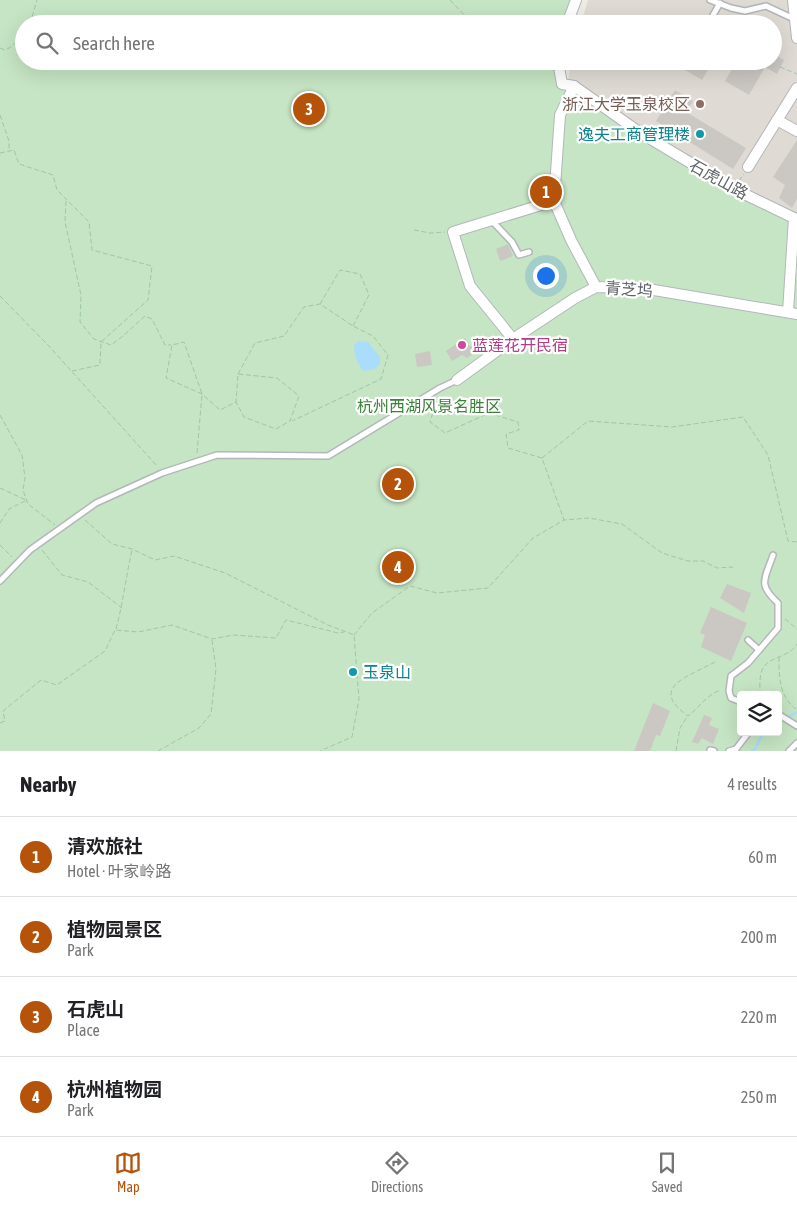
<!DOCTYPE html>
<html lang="en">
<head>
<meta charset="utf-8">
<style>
  body { margin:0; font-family:"Asap Condensed","Noto Sans SC",sans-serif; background:#f6f6f6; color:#202124 }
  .controls { position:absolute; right:15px; bottom:15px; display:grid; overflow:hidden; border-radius:5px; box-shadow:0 5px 20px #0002 }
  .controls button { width:45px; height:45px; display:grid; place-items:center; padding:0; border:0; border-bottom:1px solid #e0e0e0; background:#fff; color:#202124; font:25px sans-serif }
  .you { position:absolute; left:545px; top:275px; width:18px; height:18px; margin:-12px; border:4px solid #fff; border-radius:50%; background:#1a73e8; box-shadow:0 0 0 8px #1a73e833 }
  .badge { display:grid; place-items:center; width:32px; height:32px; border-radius:50%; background:#b45309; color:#fff; font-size:16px; font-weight:700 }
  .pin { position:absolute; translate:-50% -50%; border:2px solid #fff; box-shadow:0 1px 5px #0006 }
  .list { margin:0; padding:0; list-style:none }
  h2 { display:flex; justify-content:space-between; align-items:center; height:65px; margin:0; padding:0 20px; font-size:21px }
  h2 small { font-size:16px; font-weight:400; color:#757577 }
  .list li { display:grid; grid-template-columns:32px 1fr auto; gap:15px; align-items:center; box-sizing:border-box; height:80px; padding:0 20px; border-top:1px solid #e0e0e0 }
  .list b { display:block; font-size:19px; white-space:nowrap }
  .list p { margin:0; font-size:16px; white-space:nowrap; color:#757577 }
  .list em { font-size:16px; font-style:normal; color:#757577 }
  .icon { flex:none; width:28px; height:28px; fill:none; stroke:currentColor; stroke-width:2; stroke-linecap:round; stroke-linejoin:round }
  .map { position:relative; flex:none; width:797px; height:751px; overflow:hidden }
  .search { position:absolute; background:#fff; box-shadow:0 5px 20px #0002; left:15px; right:15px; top:15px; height:55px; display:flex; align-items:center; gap:12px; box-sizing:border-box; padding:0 18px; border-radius:28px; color:#757577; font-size:19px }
  .sheet { height:385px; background:#fff }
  nav { display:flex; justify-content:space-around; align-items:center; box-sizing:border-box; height:70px; border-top:1px solid #e0e0e0; background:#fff; font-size:14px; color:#757577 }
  nav a { display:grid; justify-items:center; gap:2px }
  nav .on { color:#b45309 }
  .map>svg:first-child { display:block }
  .education { fill:#dfdbd4 }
  .green { fill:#c6e5c4; fill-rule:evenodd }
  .water { fill:#aaddfb }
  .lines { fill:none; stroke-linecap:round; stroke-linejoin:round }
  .stream { stroke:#aaddfb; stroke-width:2.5 }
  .building { fill:#cbc7c3 }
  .lane-casing { stroke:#b3b7ba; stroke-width:8 }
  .street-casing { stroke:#b3b7ba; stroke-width:12 }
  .path { stroke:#9ec7a6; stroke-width:1; stroke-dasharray:5 2.5; stroke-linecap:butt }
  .lane { stroke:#fff; stroke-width:5 }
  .street { stroke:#fff; stroke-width:10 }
  .education-dot { fill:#8d6e63; stroke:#fff; stroke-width:2 }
  .culture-dot { fill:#0f9aa8; stroke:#fff; stroke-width:2 }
  .hotel-dot { fill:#d1479c; stroke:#fff; stroke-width:2 }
  .labels { text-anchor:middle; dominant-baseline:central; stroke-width:4.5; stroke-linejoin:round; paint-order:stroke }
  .education-label { font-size:16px; fill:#785e54; stroke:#fff; text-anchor:end }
  .culture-label { font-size:16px; fill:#0d838f; stroke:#fff; text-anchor:end }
  .street-label { font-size:16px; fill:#5e6266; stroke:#fff }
  .hotel-label { font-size:16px; fill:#b23c85; stroke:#fff; text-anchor:start }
  .park-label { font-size:16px; fill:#3a8139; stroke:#fff }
</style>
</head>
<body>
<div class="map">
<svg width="797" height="751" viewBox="0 0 797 751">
  <rect width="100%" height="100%" fill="#efece6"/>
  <polygon class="education" points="588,0 797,0 797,216 733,184 637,127 568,81 571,61 773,61 773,24 581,24"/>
  <path class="green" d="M0 0H576L570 24H24V61H563L566 80 699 166 794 212 788 272 797 274V751H0ZM741 695H778V732H741Z"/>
  <path class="water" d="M359 341 368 342 380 357V364L375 369 363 371C357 364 354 354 354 345Z"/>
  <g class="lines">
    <g class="stream">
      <polyline points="778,723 797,712"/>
      <polyline points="752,751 755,749 763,733 765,732"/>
    </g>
  </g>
  <g class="building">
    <polygon points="773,53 784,60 777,74 765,67 749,95 725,81 736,62 747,68 750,61 773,61"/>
    <polygon points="683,61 713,61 702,80 680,67"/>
    <polygon points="675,90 693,101 686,112 746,148 733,169 656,121"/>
    <polygon points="797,140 797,199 792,208 779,198 785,185 773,177"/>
    <polygon points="508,244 513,256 500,261 496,249"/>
    <polygon points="490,336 495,344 479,355 477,351 467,358 462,355 452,361 446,351 465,338 470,347"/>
    <polygon points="430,351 432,365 417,367 415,354"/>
    <polygon points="727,584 751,593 744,613 720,598"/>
    <polygon points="711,607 747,623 731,661 701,647 705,635 700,633"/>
    <polygon points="653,703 670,711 660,736 656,735 650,751 634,751"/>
    <polygon points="704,715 712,718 709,725 719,729 713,744 702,738 698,744 692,742"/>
  </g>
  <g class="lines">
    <g class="lane-casing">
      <g id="lane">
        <polyline points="710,0 731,8 745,11 766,6 794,19"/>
        <polyline points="708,24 720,3"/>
        <polyline points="492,221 512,242 519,255 529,252"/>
        <polyline points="0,581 30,550 96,503 162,473 217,455 328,456 440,388 457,380"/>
        <polyline points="748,640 759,650"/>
        <path d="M741 702 731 698 729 691 731 676 748 663 778 628V603C757 584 765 579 773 555"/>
        <polyline points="778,714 797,726"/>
        <polyline points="710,750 714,751"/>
        <polyline points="729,751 736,749 749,732"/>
        <polyline points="789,751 797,743"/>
      </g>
    </g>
    <g class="street-casing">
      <g id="street">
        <polyline points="793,0 797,38"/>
        <polyline points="567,24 576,0"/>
        <polyline points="558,61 562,84 574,86 639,132 734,189 794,218 788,312"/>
        <polyline points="574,86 560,115 554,201 571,240 596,287"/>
        <polyline points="777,120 797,131"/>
        <polyline points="748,167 797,88"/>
        <polyline points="513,339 470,286 453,232 554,201"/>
        <polyline points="457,380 513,339 575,298 596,287 642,288 797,314"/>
      </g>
    </g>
    <g class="path">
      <polyline points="450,0 473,24"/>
      <polyline points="30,24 37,0"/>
      <polyline points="0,48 5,50 11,47 24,34"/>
      <polyline points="780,67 797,74"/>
      <polyline points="0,115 9,141 9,150"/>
      <polyline points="0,153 14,150 19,164 53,175 57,190 89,222 92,250 152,266 148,300 101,342 100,365 72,371"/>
      <polyline points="739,181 744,174"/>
      <polyline points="66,201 65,222 81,295 80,322 94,339 111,345 123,336 145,316 152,319 165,345 171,345"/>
      <polyline points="414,230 430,233 445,232"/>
      <polyline points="0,296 47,344 157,466"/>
      <polyline points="320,304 340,270 360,274 369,295 353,326"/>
      <polyline points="238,374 255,343 284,336 304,307 320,304 353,326 373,336 388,355 381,379 292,421"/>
      <polyline points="437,399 430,422 445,433 489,413 518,422 519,430 506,434 508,448 542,458 564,520"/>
      <polyline points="0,415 22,455 25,478 23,490 28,504 55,525"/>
      <polyline points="197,453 202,394 184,342 172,345 166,378 202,394 220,410 236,402 244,417 276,429 290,421 299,396 277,378 238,374 236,402"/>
      <polyline points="542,458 588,421 672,427 743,417 768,455 788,541 797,542"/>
      <polyline points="0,488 26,500"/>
      <polyline points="85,520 112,544 132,549 155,560 174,556 225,573 328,625 354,635 359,699 352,737 320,751"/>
      <polyline points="0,523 9,509 27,500"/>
      <polyline points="0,545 12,557"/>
      <polyline points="42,550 62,575 88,582 122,608"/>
      <polyline points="785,619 797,629"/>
      <path d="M116 629C123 603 126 576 132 550"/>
      <polyline points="354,635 372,613 410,586 437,593 488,588 533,538 564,520 589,518 622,524 662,553 688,561 703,561 717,568 733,567"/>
      <path d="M779 657C779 678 779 697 797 710"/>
      <path d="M715 662C690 676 647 687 688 716 699 708 707 694 721 690"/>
      <path d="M760 695C760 687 759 678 762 670 768 656 789 658 797 644"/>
      <polyline points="0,723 5,721 3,711 41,680 57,685 105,651 115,630 138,632 172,625 212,639 233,635 276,638 286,620 338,633 344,632"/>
      <polyline points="158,751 199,728 211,714 216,669 212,640"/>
      <polyline points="676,751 680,728 687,717"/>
    </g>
    <use href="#lane" class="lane"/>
    <use href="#street" class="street"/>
  </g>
  <circle class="education-dot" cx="700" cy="104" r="5"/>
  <g class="culture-dot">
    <circle cx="700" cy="134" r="5"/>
    <circle cx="353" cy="672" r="5"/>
  </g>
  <circle class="hotel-dot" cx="462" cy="345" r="5"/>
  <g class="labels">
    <g class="education-label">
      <text x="690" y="104">浙江大学玉泉校区</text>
    </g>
    <g class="culture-label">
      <text x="690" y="134">逸夫工商管理楼</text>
      <text x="363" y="672" text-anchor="start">玉泉山</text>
    </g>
    <g class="street-label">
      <text transform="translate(719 179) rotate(29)">石虎山路</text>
      <text transform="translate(629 289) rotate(4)">青芝坞</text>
    </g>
    <g class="hotel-label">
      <text x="472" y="345">蓝莲花开民宿</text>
    </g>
    <g class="park-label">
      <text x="429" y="406">杭州西湖风景名胜区</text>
    </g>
  </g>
</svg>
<div class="controls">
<button><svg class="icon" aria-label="layers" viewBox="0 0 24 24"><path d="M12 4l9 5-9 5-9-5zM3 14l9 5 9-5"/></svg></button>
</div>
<div class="you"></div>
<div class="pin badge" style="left:546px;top:192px">1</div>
<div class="pin badge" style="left:398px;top:484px">2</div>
<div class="pin badge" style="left:309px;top:109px">3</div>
<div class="pin badge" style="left:398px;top:567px">4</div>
<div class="search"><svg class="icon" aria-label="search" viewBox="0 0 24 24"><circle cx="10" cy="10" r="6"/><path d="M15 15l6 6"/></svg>Search here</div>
</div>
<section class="sheet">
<h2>Nearby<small>4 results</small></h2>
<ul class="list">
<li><span class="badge">1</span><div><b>清欢旅社</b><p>Hotel · 叶家岭路</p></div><em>60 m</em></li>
<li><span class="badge">2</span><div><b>植物园景区</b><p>Park</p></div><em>200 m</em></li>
<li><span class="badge">3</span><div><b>石虎山</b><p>Place</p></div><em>220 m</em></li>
<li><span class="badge">4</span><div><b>杭州植物园</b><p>Park</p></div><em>250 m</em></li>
</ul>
</section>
<nav>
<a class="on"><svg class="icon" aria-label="map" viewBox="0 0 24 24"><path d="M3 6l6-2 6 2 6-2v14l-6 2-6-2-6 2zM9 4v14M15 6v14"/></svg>Map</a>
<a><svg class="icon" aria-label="directions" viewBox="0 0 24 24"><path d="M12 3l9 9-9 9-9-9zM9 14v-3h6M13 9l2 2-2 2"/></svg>Directions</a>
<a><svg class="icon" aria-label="saved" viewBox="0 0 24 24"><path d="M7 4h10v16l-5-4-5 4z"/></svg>Saved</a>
</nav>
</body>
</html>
